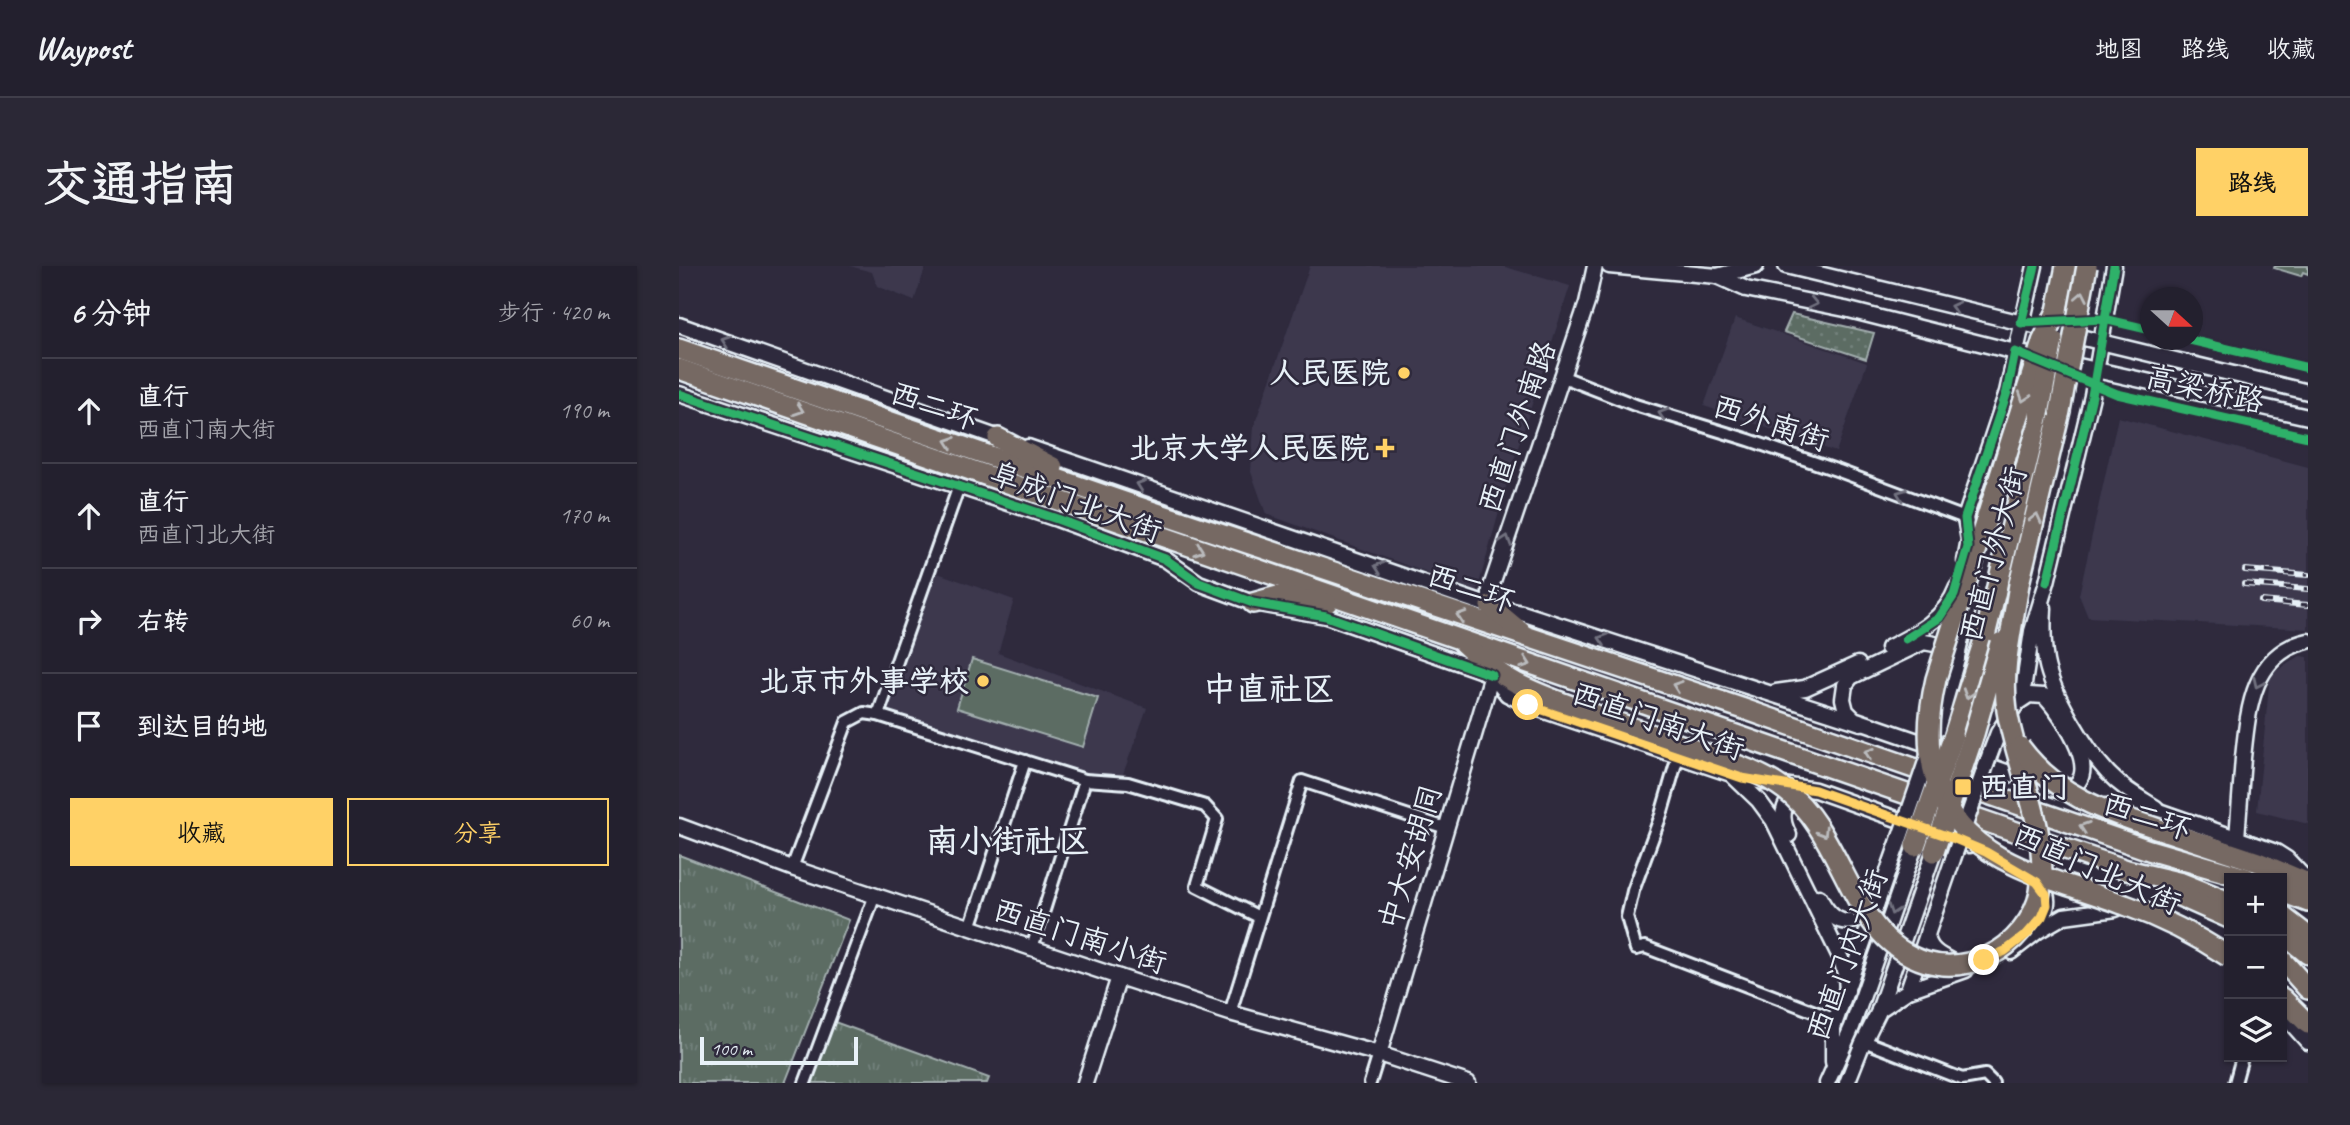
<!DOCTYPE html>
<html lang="zh">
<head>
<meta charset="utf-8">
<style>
  body { margin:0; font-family:Caveat,"LXGW WenKai TC",sans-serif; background:#2b2836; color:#f1f3f6 }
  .controls { position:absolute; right:21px; bottom:21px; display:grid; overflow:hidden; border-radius:0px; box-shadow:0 2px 5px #0004 }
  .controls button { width:63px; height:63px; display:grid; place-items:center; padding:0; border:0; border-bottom:2px solid #403e4a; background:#23202e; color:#f1f3f6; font:35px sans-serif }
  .compass { position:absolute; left:1461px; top:21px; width:63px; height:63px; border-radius:50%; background:#23202e; box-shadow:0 2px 5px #0004; rotate:111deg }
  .scale { position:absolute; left:21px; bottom:18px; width:158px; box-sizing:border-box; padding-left:7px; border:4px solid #e8f1f8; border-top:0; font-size:19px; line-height:24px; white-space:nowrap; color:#e8f1f8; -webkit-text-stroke:5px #2f2a3d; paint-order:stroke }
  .stop { position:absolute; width:21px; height:21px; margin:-16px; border:5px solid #ffd166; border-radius:50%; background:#fff }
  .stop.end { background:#ffd166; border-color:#fff; box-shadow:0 2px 7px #0008 }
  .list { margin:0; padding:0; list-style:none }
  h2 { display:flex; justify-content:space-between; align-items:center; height:91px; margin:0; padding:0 28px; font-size:30px }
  h2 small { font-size:23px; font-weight:400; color:#a3a3aa }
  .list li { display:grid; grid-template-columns:46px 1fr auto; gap:21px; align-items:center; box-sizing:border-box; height:105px; padding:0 28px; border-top:2px solid #403e4a }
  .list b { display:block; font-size:26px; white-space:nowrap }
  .list p { margin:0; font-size:23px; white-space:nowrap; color:#a3a3aa }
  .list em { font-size:23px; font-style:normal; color:#a3a3aa }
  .actions { display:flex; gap:14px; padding:21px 28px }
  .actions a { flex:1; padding:16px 0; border:2px solid #ffd166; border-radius:0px; text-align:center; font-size:24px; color:#ffd166 }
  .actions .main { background:#ffd166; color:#111 }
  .icon { flex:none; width:38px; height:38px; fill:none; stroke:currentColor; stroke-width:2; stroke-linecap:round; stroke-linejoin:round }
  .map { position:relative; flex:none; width:1629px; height:817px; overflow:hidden; border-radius:0px }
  header { display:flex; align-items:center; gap:42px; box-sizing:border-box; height:98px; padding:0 35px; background:#23202e; border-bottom:2px solid #403e4a }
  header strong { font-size:33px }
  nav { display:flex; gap:38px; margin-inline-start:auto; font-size:24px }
  .intro { display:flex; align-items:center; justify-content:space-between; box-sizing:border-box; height:168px; padding:0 42px }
  h1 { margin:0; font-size:49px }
  .button { padding:18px 32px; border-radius:0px; background:#ffd166; color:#111; font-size:24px; font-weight:700 }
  main { display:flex; gap:42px; padding:0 42px }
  aside { flex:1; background:#23202e; border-radius:0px; box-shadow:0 2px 5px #0004 }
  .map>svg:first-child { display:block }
  .built { fill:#3c384e }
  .grass { fill:url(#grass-tufts); stroke:#a2aeae; stroke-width:2 }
  .garden { fill:url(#garden-dots); stroke:#a2aeae; stroke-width:2 }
  .pitch { fill:#5b6c64; stroke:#a2aeae; stroke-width:2 }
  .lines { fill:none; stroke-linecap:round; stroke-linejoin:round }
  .street-casing { stroke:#e8f1f8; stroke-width:16 }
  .secondary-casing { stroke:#e8f1f8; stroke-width:19 }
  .highway-casing { stroke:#e8f1f8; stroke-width:24 }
  .street { stroke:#2f2a3d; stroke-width:10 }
  .secondary { stroke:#2f2a3d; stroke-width:14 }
  .highway { stroke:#766964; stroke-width:19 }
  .rail-casing { stroke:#e8f1f8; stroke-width:6 }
  .rail { stroke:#2f2a3d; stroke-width:3.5; stroke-dasharray:10; stroke-linecap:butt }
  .secondary-bridge-casing { stroke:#e8f1f8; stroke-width:19; stroke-linecap:butt }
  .highway-bridge-casing { stroke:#e8f1f8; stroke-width:24; stroke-linecap:butt }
  .secondary-bridge { stroke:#2f2a3d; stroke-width:14 }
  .highway-bridge { stroke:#766964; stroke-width:19 }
  .cycleway-casing { stroke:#2f2a3d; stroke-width:13 }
  .cycleway { stroke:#2db169; stroke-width:9 }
  .oneway { stroke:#babbbd }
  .oneway2 { stroke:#70707e }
  .route { stroke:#ffd166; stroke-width:9 }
  .poi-dot { fill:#ffd166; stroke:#2f2a3d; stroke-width:2.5 }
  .labels { text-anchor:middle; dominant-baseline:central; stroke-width:5; stroke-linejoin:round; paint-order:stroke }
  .poi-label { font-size:30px; font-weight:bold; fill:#e8f1f8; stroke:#2f2a3d; text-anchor:end }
  .street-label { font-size:30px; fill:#e8f1f8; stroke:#2f2a3d }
  .quarter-label { font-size:33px; font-weight:bold; fill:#e8f1f8; stroke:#2f2a3d }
</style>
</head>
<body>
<header>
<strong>Waypost</strong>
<nav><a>地图</a><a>路线</a><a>收藏</a></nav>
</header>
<div class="intro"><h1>交通指南</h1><a class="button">路线</a></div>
<main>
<aside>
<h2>6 分钟<small>步行 · 420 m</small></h2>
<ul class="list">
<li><svg class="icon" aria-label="ahead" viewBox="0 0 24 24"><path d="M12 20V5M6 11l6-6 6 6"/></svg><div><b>直行</b><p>西直门南大街</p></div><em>190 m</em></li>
<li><svg class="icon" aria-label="ahead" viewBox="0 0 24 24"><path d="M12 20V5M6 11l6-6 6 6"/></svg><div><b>直行</b><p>西直门北大街</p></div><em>170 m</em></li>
<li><svg class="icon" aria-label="right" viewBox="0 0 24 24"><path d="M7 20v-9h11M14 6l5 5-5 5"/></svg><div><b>右转</b></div><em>60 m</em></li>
<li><svg class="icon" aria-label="arrive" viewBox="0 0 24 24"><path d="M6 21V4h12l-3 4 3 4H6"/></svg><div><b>到达目的地</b></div></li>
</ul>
<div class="actions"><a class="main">收藏</a><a>分享</a></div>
</aside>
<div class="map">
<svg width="1629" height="817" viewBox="0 0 1629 817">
  <defs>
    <pattern id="grass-tufts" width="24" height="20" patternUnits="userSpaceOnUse" patternTransform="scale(1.75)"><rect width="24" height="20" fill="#5b6c64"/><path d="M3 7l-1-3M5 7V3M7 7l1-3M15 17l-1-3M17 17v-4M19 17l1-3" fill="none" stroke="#73817b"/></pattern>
    <pattern id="garden-dots" width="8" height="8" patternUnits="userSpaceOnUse" patternTransform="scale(1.75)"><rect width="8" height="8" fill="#5b6c64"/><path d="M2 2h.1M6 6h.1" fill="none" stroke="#73817b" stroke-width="1.8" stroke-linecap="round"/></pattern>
  </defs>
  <rect width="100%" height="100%" fill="#2f2a3d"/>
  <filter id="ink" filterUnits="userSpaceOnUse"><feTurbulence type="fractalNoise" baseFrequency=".0143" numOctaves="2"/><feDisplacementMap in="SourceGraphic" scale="14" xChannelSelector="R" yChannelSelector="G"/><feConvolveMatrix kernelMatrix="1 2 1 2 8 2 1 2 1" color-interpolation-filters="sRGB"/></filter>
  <g filter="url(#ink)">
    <g class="built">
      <polygon points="171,0 247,0 235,35 198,20 193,6"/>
      <polygon points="631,0 823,0 891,20 832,203 798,325 587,248 572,206 575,160"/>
      <polygon points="1056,52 1188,97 1157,186 1025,140"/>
      <polygon points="1439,151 1629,201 1629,363 1409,351 1400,329"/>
      <polygon points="253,305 335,334 319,387 468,442 444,508 409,510 207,443"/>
      <polygon points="1621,390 1629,391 1629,558 1578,545 1591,409"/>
    </g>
    <g class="grass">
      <polygon points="0,589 170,654 106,817 0,817"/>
      <polygon points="150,754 310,812 308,817 127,817"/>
    </g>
    <polygon class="garden" points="1113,48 1195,67 1187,93 1105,66"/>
    <g class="pitch">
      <polygon points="1596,0 1629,0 1629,8 1624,6 1622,10 1595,2"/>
      <polygon points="293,393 419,432 404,481 278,442"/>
    </g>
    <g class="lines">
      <g class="street-casing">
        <g id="street">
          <polyline points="882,110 956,139 1070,174 1160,205 1286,252"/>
          <polyline points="199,449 280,220"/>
          <polyline points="999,490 982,549 954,625 948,651 957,683 966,681 1157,754"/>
          <polyline points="113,602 168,456 185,447 199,449 406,514 449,517 526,540 538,553 518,620 580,651"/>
          <polyline points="291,662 346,495"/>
          <polyline points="353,682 406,514"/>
          <polyline points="551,747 623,515 767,562"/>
          <polyline points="1185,775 1283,813 1306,809 1314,817"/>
          <polyline points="126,817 196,629"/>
          <polyline points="691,817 700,788"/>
          <polyline points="1556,817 1563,791"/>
        </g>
      </g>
      <g class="secondary-casing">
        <g id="secondary">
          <polyline points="930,0 1038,10 1067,23 1166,43 1336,86 1629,151"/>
          <polyline points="1107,0 1629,126"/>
          <polyline points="1038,10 1077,0"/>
          <polyline points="0,59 326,174"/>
          <polyline points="0,128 378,253 486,293 520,317 574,337 647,350 820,411"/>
          <polyline points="349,181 811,340 843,347 1182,457"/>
          <polyline points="1286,252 1290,274 1286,295"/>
          <polyline points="1286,252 1328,126 1356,0"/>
          <polyline points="811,340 811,324 908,37 916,0"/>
          <path d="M1365 342C1364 359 1364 377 1367 395 1373 428 1407 483 1429 507 1443 522 1460 531 1477 542"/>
          <path d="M1209 382C1239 367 1266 353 1278 321"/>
          <polyline points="813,409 828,428 854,441 1067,513 1136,524 1291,579"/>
          <polyline points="1097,426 1126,422 1179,398"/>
          <path d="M1338 437 1350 429 1365 430C1382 447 1433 520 1380 524"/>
          <polyline points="1257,466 1276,400 1292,328"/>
          <polyline points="1259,482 1175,453 1167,445 1164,433 1166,419 1172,411 1245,376 1261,379 1278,393"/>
          <polyline points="1311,488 1319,467 1338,437 1345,418 1353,365 1368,316 1413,130 1435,0"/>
          <polyline points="1279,489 1381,525"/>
          <polyline points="1055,511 1080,535 1094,554 1162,693 1167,711 1168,725"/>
          <polyline points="1427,540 1477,544 1597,586 1608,593 1629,615"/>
          <polyline points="0,560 113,602 440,711 551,747 700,788 789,817"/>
          <path d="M1110 569C1101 553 1102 538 1118 526"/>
          <path d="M1558 572C1560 545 1562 519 1564 492 1569 444 1573 387 1629 375"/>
          <path d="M1140 631C1154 659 1172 664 1195 642"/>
          <path d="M1352 664C1364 652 1375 637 1363 621"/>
          <path d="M1248 667C1248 684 1262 690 1276 697"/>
          <polyline points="1332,686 1359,665 1385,650 1437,643"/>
          <polyline points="1229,724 1274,593"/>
          <polyline points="1200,744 1230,724 1287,704"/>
          <polyline points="1603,747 1629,776"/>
          <polyline points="700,788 813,409"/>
          <polyline points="1154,796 1154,762 1220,574"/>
          <polyline points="406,817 440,711"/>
          <polyline points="1148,817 1173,761 1236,580"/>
          <polyline points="1168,817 1183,779 1199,747 1255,586"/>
        </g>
      </g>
      <g class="highway-casing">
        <g id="highway">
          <polyline points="1378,45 1387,0"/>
          <polyline points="0,83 451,238 1062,442 1470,584 1567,612"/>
          <polyline points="0,103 1369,577 1448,604 1503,617 1550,636"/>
          <polyline points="319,172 374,201"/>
          <polyline points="1340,318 1381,145"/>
          <polyline points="574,337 599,330 648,337"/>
          <polyline points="811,340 842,366"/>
          <path d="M784 377C826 419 861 428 914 448"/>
          <polyline points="1274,472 1305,374 1360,148"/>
          <polyline points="1486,565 1579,596 1629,617"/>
          <polyline points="1603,626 1629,636"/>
          <polyline points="1496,628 1550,652"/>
          <polyline points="1603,650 1629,670"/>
          <polyline points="1603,667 1629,688"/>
          <polyline points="1603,694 1629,723"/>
          <polyline points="1603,732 1629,758"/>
        </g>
      </g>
      <use href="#street" class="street"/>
      <use href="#secondary" class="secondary"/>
      <use href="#highway" class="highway"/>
      <g class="rail-casing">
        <g id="rail">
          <polyline points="1566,304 1629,309"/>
          <polyline points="1565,318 1629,323"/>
          <polyline points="1582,335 1629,339"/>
        </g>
      </g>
      <use href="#rail" class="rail"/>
      <g class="secondary-bridge-casing">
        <g id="secondary-bridge">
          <polyline points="1220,574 1250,487"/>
          <polyline points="1274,593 1311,488"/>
        </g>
      </g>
      <g class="highway-bridge-casing">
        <g id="highway-bridge">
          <path d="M1378 45 1363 76 1257 413C1240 485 1252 553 1322 592 1360 613 1405 623 1446 639 1483 652 1518 670 1550 691"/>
          <polyline points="1381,145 1408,0"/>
          <polyline points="1360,148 1374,74"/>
          <path d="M914 448C949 460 984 473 1019 485 1049 496 1081 505 1106 524 1167 570 1170 673 1247 696 1268 702 1290 699 1310 690 1334 679 1356 653 1361 626 1371 565 1338 504 1328 445 1322 402 1334 360 1340 318"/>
          <path d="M1341 481C1379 532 1428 546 1486 565"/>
          <polyline points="1236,580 1274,472"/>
          <polyline points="1255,586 1295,468 1321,377"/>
        </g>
      </g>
      <use href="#secondary-bridge" class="secondary-bridge"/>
      <use href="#highway-bridge" class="highway-bridge"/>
      <g class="cycleway-casing">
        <g id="cycleway">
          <polyline points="1356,0 1342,57 1425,53 1472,64"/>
          <polyline points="1511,74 1629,102"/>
          <polyline points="0,128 378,253 486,293 520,317 574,337 647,350 813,409"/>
          <polyline points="1368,316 1413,130 1435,0"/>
          <polyline points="1227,373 1260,352 1275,329 1289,281 1286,252 1328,126 1336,86 1438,128 1629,171"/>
        </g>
      </g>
      <use href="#cycleway" class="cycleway"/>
    </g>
    <defs><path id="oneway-chevron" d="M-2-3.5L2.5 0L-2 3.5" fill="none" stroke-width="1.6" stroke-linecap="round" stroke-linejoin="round" transform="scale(1.75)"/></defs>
    <g class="oneway">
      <use href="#oneway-chevron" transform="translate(1403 30) rotate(-79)"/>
      <use href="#oneway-chevron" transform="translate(1345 131) rotate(108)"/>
      <use href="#oneway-chevron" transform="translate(120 144) rotate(19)"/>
      <use href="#oneway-chevron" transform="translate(271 176) rotate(-161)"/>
      <use href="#oneway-chevron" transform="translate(1357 252) rotate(-77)"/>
      <use href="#oneway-chevron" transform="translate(520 284) rotate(19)"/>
      <use href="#oneway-chevron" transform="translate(782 350) rotate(-161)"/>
      <use href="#oneway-chevron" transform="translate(847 397) rotate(19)"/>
      <use href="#oneway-chevron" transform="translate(998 420) rotate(-161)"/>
      <use href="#oneway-chevron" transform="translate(1289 428) rotate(108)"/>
      <use href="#oneway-chevron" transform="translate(1190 487) rotate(-161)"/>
      <use href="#oneway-chevron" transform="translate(1405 561) rotate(-161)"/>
      <use href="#oneway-chevron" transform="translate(1144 566) rotate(58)"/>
    </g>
    <g class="oneway2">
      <use href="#oneway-chevron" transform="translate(1134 37) rotate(12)"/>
      <use href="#oneway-chevron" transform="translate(1276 41) rotate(-166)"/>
      <use href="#oneway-chevron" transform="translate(47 75) rotate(-161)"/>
      <use href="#oneway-chevron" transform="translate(984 148) rotate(-163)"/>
      <use href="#oneway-chevron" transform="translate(462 219) rotate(-161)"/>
      <use href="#oneway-chevron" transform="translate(1222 228) rotate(-159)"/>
      <use href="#oneway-chevron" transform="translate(827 274) rotate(-72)"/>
      <use href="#oneway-chevron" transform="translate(700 301) rotate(-161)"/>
      <use href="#oneway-chevron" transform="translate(924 373) rotate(-162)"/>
      <use href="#oneway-chevron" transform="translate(1579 417) rotate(115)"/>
      <use href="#oneway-chevron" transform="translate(1214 644) rotate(109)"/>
    </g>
  </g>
  <g class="lines" filter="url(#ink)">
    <polyline class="route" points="849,439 1063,512 1136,524 1276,573 1307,586 1358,616 1367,628 1368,639 1363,651 1348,668 1326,685 1305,694"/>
  </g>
  <g class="poi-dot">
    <circle cx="725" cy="107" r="7"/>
    <path d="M702.5 171.5h7v7h7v7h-7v7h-7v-7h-7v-7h7z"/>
    <circle cx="304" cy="415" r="7"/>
    <rect x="1275" y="512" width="18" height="18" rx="3.5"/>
  </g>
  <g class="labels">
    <g class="poi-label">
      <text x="711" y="107">人民医院</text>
      <text x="690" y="182">北京大学人民医院</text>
      <text x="290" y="415">北京市外事学校</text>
      <text x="1300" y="521" text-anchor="start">西直门</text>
    </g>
    <g class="street-label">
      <text transform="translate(1526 123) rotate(13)">高梁桥路</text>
      <text transform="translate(255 140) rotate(19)">西二环</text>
      <text transform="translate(1092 157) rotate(18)">西外南街</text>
      <text transform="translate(838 161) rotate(-71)">西直门外南路</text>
      <text transform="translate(397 236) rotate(20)">阜成门北大街</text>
      <text transform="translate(1314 288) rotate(-75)">西直门外大街</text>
      <text transform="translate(792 322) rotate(19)">西二环</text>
      <text transform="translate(979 455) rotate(19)">西直门南大街</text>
      <text transform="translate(1468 550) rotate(18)">西二环</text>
      <text transform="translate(731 591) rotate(-73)">中大安胡同</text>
      <text transform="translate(1418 603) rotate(24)">西直门北大街</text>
      <text transform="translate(401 670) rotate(18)">西直门南小街</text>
      <text transform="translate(1168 689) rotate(-70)">西直门内大街</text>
    </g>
    <g class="quarter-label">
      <text x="590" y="423">中直社区</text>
      <text x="329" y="575">南小街社区</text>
    </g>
  </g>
</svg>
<div class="controls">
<button>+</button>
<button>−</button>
<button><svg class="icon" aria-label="layers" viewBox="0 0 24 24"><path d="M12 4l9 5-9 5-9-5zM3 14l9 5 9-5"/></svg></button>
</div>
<svg class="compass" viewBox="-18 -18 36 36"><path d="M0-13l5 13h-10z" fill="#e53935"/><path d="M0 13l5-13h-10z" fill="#a3a3aa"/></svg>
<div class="scale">100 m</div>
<div class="stop" style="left:849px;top:439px"></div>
<div class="stop end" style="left:1305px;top:694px"></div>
</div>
</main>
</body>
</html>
